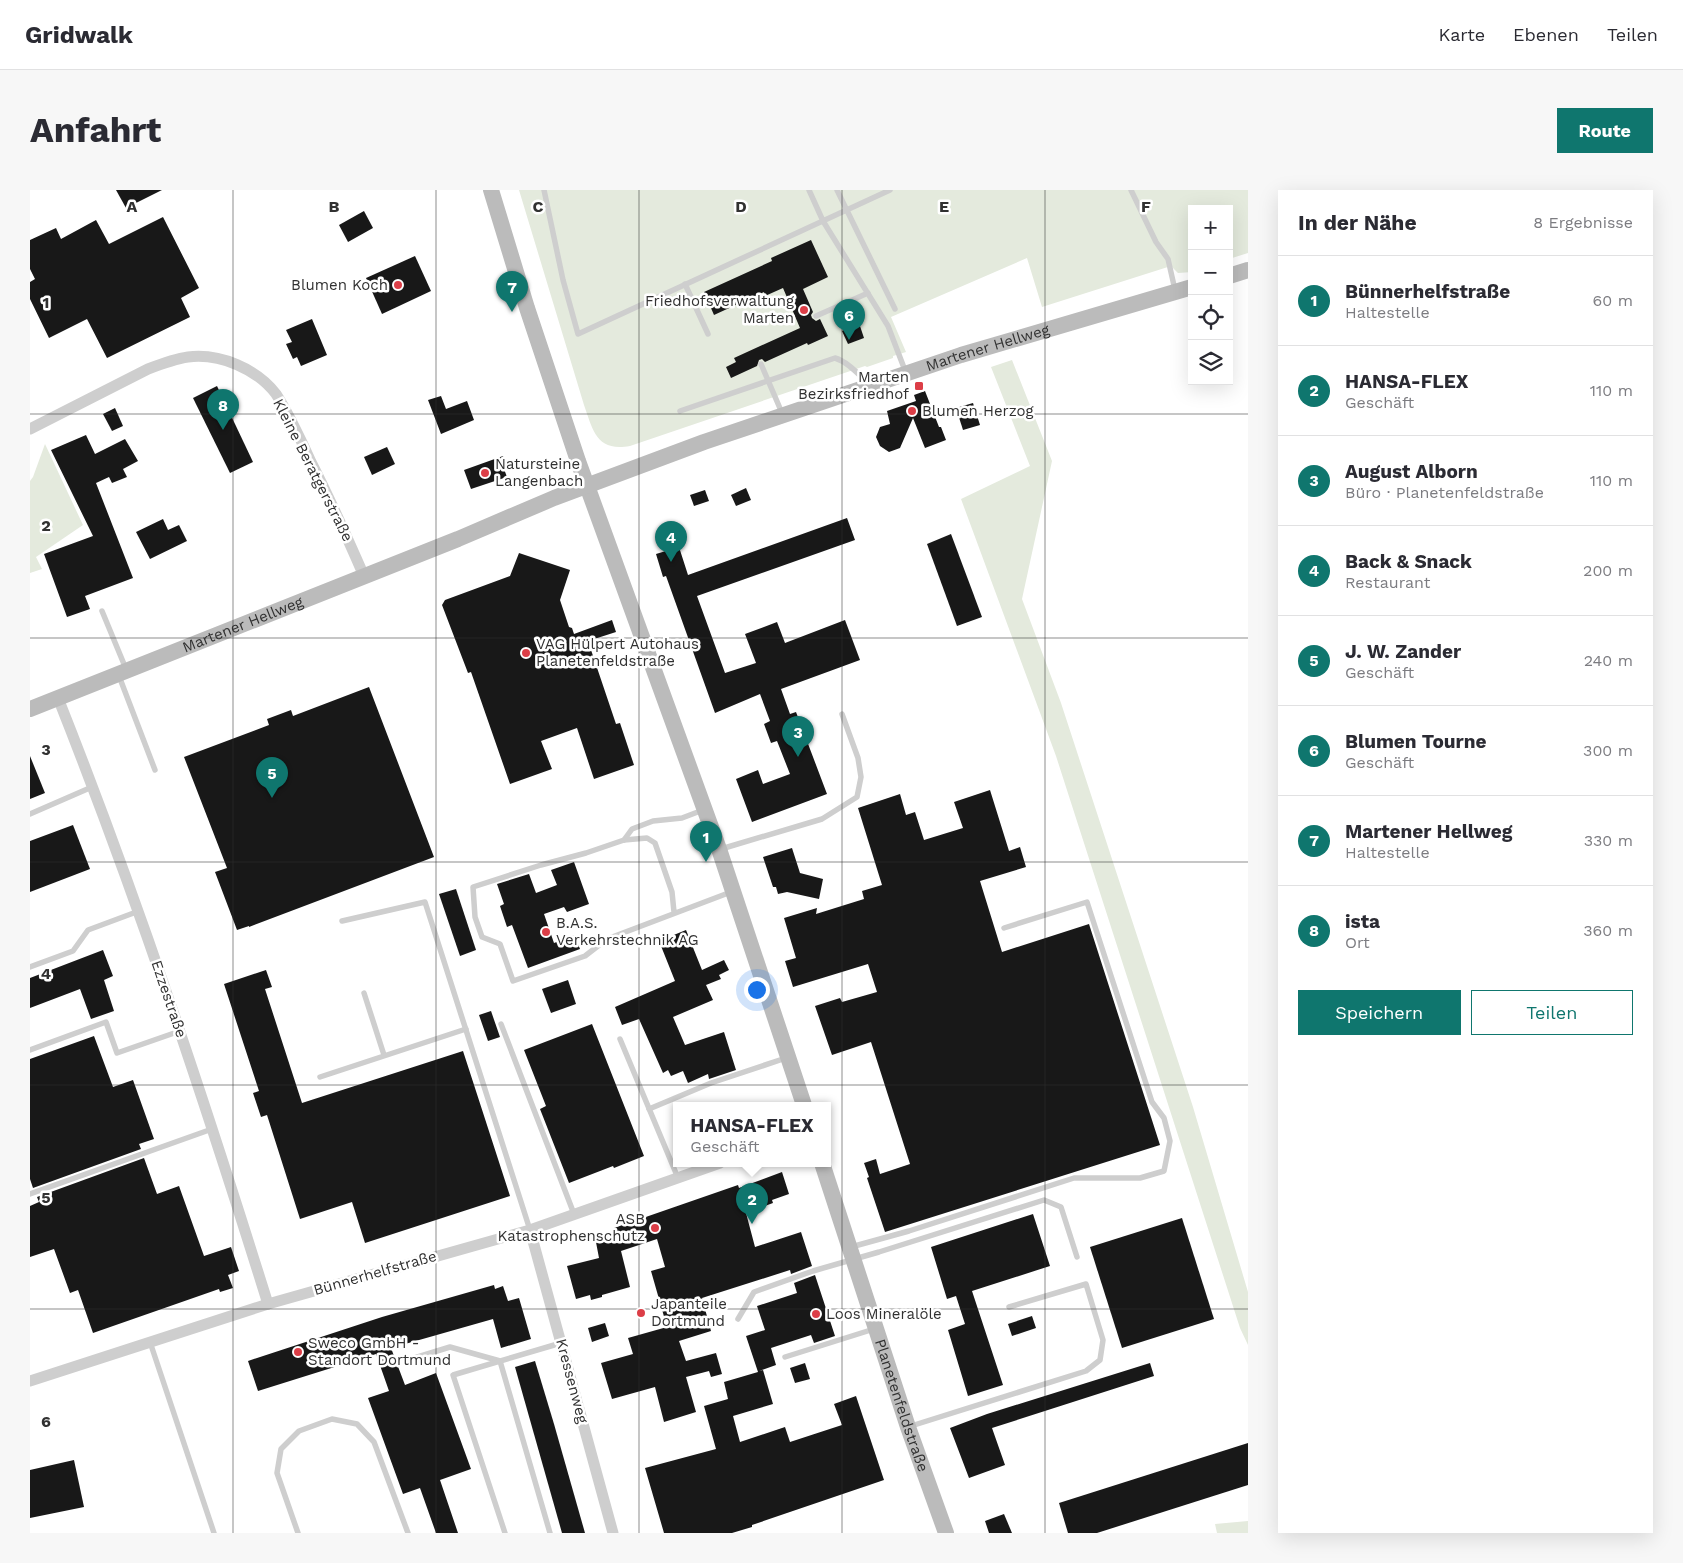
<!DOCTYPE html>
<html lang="de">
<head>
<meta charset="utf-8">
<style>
  body { margin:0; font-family:"Work Sans",sans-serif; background:#f7f7f7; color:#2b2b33 }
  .controls { position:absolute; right:15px; top:15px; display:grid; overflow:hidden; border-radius:0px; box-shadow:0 5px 20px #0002 }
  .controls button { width:45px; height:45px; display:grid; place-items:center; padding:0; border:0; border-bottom:1px solid #e1e1e2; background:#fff; color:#2b2b33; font:25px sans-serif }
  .you { position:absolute; left:726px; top:799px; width:18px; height:18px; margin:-12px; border:4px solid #fff; border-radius:50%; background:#1a73e8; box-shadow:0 0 0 8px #1a73e833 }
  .badge { display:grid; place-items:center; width:32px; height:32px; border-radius:50%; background:#0f766e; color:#fff; font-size:16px; font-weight:700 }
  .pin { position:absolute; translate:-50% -41px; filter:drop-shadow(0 1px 2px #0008) }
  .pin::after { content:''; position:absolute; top:26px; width:18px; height:15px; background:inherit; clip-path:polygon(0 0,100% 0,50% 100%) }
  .popup { position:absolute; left:643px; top:912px; width:158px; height:65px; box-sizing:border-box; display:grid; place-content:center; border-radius:0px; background:#fff; filter:drop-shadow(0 1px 4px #0005); font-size:16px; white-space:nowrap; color:#7c7c81 }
  .popup b { font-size:19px; color:#2b2b33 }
  .popup::after { content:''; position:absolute; left:50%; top:100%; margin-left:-10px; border:10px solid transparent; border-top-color:#fff }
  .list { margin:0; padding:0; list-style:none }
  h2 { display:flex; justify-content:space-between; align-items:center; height:65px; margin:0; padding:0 20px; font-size:21px }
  h2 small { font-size:16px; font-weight:400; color:#7c7c81 }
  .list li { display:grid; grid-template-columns:32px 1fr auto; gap:15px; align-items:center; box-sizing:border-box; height:90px; padding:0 20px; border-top:1px solid #e1e1e2 }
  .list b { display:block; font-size:19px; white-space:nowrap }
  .list p { margin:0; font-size:16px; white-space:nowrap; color:#7c7c81 }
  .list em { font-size:16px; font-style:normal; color:#7c7c81 }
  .actions { display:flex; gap:10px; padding:15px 20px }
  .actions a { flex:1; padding:11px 0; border:1px solid #0f766e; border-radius:0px; text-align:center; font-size:18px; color:#0f766e }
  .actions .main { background:#0f766e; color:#fff }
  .icon { flex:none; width:28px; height:28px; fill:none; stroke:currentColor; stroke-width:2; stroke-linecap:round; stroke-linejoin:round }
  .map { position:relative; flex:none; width:1218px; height:1343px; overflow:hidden; border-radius:0px }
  header { display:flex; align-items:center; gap:30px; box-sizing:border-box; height:70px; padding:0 25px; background:#fff; border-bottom:1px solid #e1e1e2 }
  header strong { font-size:24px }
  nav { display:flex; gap:28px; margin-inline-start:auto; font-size:18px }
  .intro { display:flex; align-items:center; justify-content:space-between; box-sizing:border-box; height:120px; padding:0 30px }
  h1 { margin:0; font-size:35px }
  .button { padding:12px 22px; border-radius:0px; background:#0f766e; color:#fff; font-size:18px; font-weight:700 }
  main { display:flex; gap:30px; padding:0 30px }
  aside { flex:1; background:#fff; border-radius:0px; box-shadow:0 5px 20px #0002 }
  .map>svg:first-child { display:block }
  .green { fill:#e4eadd }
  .building { fill:#181818 }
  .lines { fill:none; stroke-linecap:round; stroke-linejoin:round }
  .lane { stroke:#cecece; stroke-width:5.5 }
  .street { stroke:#cecece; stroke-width:11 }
  .secondary { stroke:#bbb; stroke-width:16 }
  .grid { fill:none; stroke:#313131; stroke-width:1; stroke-opacity:0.55 }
  .poi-dot { fill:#dc3e47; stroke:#fff; stroke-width:2 }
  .labels { text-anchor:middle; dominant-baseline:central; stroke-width:5; stroke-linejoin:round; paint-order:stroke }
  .poi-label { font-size:15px; fill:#313131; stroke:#fff; text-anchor:start }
  .street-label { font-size:15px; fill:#313131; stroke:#fff }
  .grid-label { font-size:16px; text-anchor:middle; font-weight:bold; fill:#313131; stroke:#fff; stroke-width:5; stroke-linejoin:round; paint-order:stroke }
</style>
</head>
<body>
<header>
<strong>Gridwalk</strong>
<nav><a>Karte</a><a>Ebenen</a><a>Teilen</a></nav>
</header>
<div class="intro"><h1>Anfahrt</h1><a class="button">Route</a></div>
<main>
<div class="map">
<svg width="1218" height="1343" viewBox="0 0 1218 1343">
  <rect width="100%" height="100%" fill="#fff"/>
  <g class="green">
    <path d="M489 0H1218V63L1199 69V19H1162V82L1148 83 1141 76 1012 117 997 68 861 127 876 162 863 166V168L837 177 835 176 600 256C566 262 563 240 554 215Z"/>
    <polygon points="982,170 1022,271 992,409 1031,513 1163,917 1218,1102 1218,1155 1210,1138 1026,566 931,309 1000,276 961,177"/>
    <polygon points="15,254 53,335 6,367 12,379 0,383 0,291 3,287"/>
    <polygon points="1218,1331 1218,1343 1187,1343 1185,1334"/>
  </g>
  <g class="building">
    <polygon points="86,0 132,0 96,18"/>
    <polygon points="334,21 343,38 318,52 309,35"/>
    <polygon points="133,27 169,98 151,108 160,127 77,168 57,129 19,148 0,109 0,92 5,89 0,79 0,50 26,38 31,49 66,30 79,54"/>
    <polygon points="781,50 798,87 773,99 783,122 781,125 782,128 786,131 790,129 798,146 778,155 777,153 735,172 732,169 729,170 727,176 701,188 696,177 706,172 704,168 770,138 753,98 735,106 734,102 684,125 674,102 742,71 741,68"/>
    <polygon points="385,66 401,101 352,124 336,88"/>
    <polygon points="282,129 297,165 271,176 267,167 263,169 256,154 262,152 256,140"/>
    <polygon points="829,133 834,148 818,154 812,141"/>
    <polygon points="187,196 223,272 200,283 163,208"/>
    <polygon points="895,201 909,237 911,237 916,250 895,258 883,228 870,258 859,262 850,256 846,247 850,237 860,234 857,221 886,211 884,205"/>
    <polygon points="411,206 416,219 437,211 444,230 411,244 398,210"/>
    <polygon points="943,213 950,235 933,240 926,218"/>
    <polygon points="85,218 93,236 82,241 73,224"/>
    <polygon points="56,245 65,264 95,249 108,271 93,279 97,287 82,293 79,287 66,293 103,388 55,406 60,419 37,427 14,364 63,346 21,260"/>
    <polygon points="357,257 365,274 342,285 334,267"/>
    <polygon points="473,266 477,278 474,279 477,287 441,299 434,280"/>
    <polygon points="716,298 721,310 706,316 701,305"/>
    <polygon points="675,300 679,311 664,316 660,305"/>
    <polygon points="817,328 825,350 667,406 695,483 726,473 715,444 747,432 755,453 815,430 830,470 751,499 760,524 766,522 797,604 722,632 706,589 728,580 733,594 760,584 747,551 741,553 734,534 740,531 730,504 685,523 636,386 633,387 626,364 649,357 658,385"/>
    <polygon points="133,329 138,340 149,335 157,351 120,369 106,342"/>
    <polygon points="921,344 952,427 927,436 897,354"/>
    <polygon points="489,363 540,380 530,410 539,437 542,438 544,444 582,430 586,442 558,451 586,534 590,533 604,575 564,589 547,538 511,551 522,579 480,594 441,482 438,483 412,415 415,410 480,386"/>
    <polygon points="339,497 404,667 219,737 219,736 207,740 185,682 197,678 154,567 239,535 237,529 261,520 263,526"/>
    <polygon points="0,566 15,603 0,609"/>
    <polygon points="960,600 979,661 990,657 996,677 950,691 972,762 1059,734 1130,955 855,1042 837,988 839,987 834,973 846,969 850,984 880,974 841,852 802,865 785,816 810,808 812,812 847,802 838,774 763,797 755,771 766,768 754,728 787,718 786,724 834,709 832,701 852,695 828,618 870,604 876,625 885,622 894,650 933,638 924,612"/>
    <polygon points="43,635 60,679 0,702 0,651"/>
    <polygon points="762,658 770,683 793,689 789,709 757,702 748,704 746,697 743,697 733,667"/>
    <polygon points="544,672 559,714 537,722 534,717 514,724 524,753 545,745 550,759 498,778 482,735 477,737 470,716 474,714 467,694 499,684 506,703 527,695 521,680"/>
    <polygon points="426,699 446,760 430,766 409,704"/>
    <polygon points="656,740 672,780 694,770 699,780 689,785 691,789 676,795 683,810 643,827 655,855 694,842 706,880 679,889 678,884 658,893 653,881 641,886 638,880 633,883 609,829 592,835 585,817 645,791 629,751"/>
    <polygon points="73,760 83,786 74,790 84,821 61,829 50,799 0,818 0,788"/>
    <polygon points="236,780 242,797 235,799 272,913 433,861 480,1006 335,1053 322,1012 270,1029 237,925 231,927 223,903 229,901 194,794"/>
    <polygon points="538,790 546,814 521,823 512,799"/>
    <polygon points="461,821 470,847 458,851 449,825"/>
    <polygon points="562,834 614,966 584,978 583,976 539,993 510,919 516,916 494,860"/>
    <polygon points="64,846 83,897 103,890 124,949 109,954 111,959 3,998 0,989 0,869"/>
    <polygon points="114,968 127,1004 149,996 174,1066 201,1057 209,1081 198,1085 203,1098 190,1102 189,1099 63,1143 48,1100 40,1103 24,1059 0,1067 0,1016 9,1012 7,1007"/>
    <polygon points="752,982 759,1004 742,1010 743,1013 716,1023 725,1057 771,1042 782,1076 761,1084 760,1080 672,1108 681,1141 649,1151 656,1171 686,1163 692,1184 681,1187 679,1181 656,1187 666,1222 634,1232 625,1197 582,1209 571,1173 603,1164 598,1148 637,1137 621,1081 635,1077 627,1049 591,1061 600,1097 572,1105 572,1107 561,1110 560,1105 546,1109 537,1076 569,1068 565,1047 585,1041 584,1038 708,995 709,998"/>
    <polygon points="1003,1024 1020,1076 942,1101 973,1195 938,1206 918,1140 935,1134 926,1106 917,1109 901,1057"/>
    <polygon points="1152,1028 1184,1129 1092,1158 1060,1057"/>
    <polygon points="785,1085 805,1146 784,1153 781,1145 741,1158 746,1175 729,1181 733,1180 743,1214 703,1226 710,1252 755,1237 760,1252 812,1235 804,1214 826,1206 854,1290 722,1335 722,1337 702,1343 634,1343 615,1278 686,1259 674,1216 698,1209 694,1192 728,1182 716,1146 735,1140 727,1116 767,1103 764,1093"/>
    <polygon points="464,1095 465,1099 473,1096 478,1111 489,1108 501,1149 471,1158 463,1129 361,1158 375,1195 406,1183 441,1279 410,1290 428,1343 406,1343 390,1298 373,1304 338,1208 359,1201 346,1164 228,1201 218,1171 352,1127"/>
    <polygon points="1002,1126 1006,1138 982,1146 978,1134"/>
    <polygon points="575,1133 579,1146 562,1152 558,1138"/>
    <polygon points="505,1171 524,1234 555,1343 532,1343 485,1177"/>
    <polygon points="775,1173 780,1189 765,1193 760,1178"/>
    <polygon points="1120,1173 1124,1186 962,1238 975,1275 939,1288 920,1238 957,1224"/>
    <polygon points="1218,1253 1218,1295 1067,1343 1038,1343 1029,1313"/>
    <polygon points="44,1270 54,1317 0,1328 0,1280"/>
    <polygon points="974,1324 982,1343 959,1343 955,1331"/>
  </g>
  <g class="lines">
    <g class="lane">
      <polyline points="514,0 533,90 548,144 860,0"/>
      <polyline points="779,0 793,31 858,136 876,183"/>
      <polyline points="807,0 865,119"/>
      <polyline points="1101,0 1126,52 1138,69 1145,100"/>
      <polyline points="655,94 678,144"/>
      <polyline points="786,126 838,103"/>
      <polyline points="731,174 752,223"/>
      <path d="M650 221 805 168C818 172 828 184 838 193"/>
      <polyline points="72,421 96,479"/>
      <polyline points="89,486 125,580"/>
      <polyline points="0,624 62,597"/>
      <polyline points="594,650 602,639 623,631 652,628 673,620"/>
      <polyline points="691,659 792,629 827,607 831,587 828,568 812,524"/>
      <polyline points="644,722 642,702 625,653 617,648 594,650 556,663 511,675 443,697 445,727 452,747 470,754 483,791 555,766 577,749 701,702"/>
      <polyline points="312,731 395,712 500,1040"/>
      <polyline points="0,777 43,761 58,740 109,721"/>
      <polyline points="334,803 354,865"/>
      <polyline points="471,834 544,1024"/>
      <polyline points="590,849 648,988"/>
      <polyline points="0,860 76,832 87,863 150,841"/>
      <polyline points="290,887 436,839"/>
      <polyline points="619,919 681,893 756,868"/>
      <polyline points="0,1004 182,939"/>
      <polyline points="821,1057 879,1041 1044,988 1110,988 1134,981 1140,951 1134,928 1122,912 1057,712 974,738"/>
      <polyline points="708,1129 724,1102 783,1081 849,1062 1014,1010 1031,1017 1047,1067"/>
      <polyline points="120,1152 184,1343"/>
      <polyline points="755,1167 844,1139"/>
      <polyline points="381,1169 420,1157 470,1171 520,1343"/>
      <polyline points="881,1236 1056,1181 1070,1170 1073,1150 1056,1094 979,1117"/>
      <polyline points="268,1343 247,1283 251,1259 269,1241 302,1229 327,1234 344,1252 378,1343"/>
      <polyline points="475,1343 423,1185 531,1153"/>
    </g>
    <g class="street">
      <path d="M0 239 118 179C131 174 144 169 158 167 190 163 227 179 246 204 259 224 271 250 281 272 300 309 317 347 334 386"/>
      <path d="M28 508C107 707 174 909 238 1114"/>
      <polyline points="500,1040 583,1343"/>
      <polyline points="0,1191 238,1114 500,1040 690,973"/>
    </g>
    <g class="secondary">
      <polyline points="461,0 497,118 548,271 689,659 774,915"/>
      <polyline points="1199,86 1218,80"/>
      <path id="s1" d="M0 519 428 349 524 308 674 252 931 165 1162 97"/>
      <path id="s2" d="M792 973 878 1237 916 1343"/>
    </g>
  </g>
  <path class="grid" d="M203 0V1343M406 0V1343M609 0V1343M812 0V1343M1015 0V1343M0 224H1218M0 448H1218M0 672H1218M0 895H1218M0 1119H1218"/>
  <g class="poi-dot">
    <circle cx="368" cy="95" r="5"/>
    <circle cx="774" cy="120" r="5"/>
    <rect x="884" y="191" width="10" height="10" rx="2.5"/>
    <circle cx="882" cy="221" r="5"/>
    <circle cx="455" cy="283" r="5"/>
    <circle cx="496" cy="463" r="5"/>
    <circle cx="516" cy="742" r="5"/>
    <circle cx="625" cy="1038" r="5"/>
    <circle cx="611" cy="1123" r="5"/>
    <circle cx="786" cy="1124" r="5"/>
    <circle cx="268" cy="1162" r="5"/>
  </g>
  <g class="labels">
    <g class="poi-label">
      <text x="358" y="95" text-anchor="end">Blumen Koch</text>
      <text x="764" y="111" text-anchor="end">Friedhofsverwaltung<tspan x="764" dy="17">Marten</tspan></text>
      <text x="879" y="187" text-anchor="end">Marten<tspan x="879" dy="17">Bezirksfriedhof</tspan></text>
      <text x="892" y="221">Blumen Herzog</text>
      <text x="465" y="274">Natursteine<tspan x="465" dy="17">Langenbach</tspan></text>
      <text x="506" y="454">VAG Hülpert Autohaus<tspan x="506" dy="17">Planetenfeldstraße</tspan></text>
      <text x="526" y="733">B.A.S.<tspan x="526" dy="17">Verkehrstechnik AG</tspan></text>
      <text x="615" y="1029" text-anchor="end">ASB<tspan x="615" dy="17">Katastrophenschutz</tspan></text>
      <text x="621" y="1114">Japanteile<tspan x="621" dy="17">Dortmund</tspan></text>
      <text x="796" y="1124">Loos Mineralöle</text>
      <text x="278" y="1153">Sweco GmbH -<tspan x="278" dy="17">Standort Dortmund</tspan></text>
    </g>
    <g class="street-label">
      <text stroke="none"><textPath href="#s1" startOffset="1024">Martener Hellweg</textPath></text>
      <text transform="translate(283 280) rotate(63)">Kleine Beratgerstraße</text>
      <text stroke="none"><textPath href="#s1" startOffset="229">Martener Hellweg</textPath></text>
      <text transform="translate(139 809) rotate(71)">Ezzestraße</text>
      <text transform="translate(345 1083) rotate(-16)">Bünnerhelfstraße</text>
      <text transform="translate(542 1191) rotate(75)">Kressenweg</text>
      <text stroke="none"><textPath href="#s2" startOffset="255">Planetenfeldstraße</textPath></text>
    </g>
  </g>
  <g class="grid-label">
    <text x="102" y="22">A</text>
    <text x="304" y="22">B</text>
    <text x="508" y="22">C</text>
    <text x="711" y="22">D</text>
    <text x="914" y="22">E</text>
    <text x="1116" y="22">F</text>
    <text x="16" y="118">1</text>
    <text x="16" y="341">2</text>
    <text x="16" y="565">3</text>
    <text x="16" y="789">4</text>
    <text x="16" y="1013">5</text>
    <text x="16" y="1237">6</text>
  </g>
</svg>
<div class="controls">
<button>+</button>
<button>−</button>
<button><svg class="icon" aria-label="locate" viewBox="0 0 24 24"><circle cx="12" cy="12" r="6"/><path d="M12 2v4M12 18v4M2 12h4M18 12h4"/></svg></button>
<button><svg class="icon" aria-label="layers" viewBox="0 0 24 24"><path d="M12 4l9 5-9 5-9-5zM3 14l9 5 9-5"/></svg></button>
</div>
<div class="you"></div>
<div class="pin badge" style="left:676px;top:672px">1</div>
<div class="pin badge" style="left:722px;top:1034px">2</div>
<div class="popup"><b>HANSA-FLEX</b>Geschäft</div>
<div class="pin badge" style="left:768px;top:567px">3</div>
<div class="pin badge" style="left:641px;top:372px">4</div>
<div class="pin badge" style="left:242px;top:608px">5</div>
<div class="pin badge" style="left:819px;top:150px">6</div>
<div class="pin badge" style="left:482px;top:122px">7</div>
<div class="pin badge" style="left:193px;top:240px">8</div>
</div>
<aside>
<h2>In der Nähe<small>8 Ergebnisse</small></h2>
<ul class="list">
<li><span class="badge">1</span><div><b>Bünnerhelfstraße</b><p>Haltestelle</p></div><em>60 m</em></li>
<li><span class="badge">2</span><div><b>HANSA-FLEX</b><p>Geschäft</p></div><em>110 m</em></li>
<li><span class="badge">3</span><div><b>August Alborn</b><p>Büro · Planetenfeldstraße</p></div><em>110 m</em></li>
<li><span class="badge">4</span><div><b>Back &amp; Snack</b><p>Restaurant</p></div><em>200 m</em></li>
<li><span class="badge">5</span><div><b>J. W. Zander</b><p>Geschäft</p></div><em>240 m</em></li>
<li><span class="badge">6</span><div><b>Blumen Tourne</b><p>Geschäft</p></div><em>300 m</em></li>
<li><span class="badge">7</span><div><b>Martener Hellweg</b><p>Haltestelle</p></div><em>330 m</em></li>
<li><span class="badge">8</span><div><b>ista</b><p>Ort</p></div><em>360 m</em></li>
</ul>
<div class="actions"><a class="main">Speichern</a><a>Teilen</a></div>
</aside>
</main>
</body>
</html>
